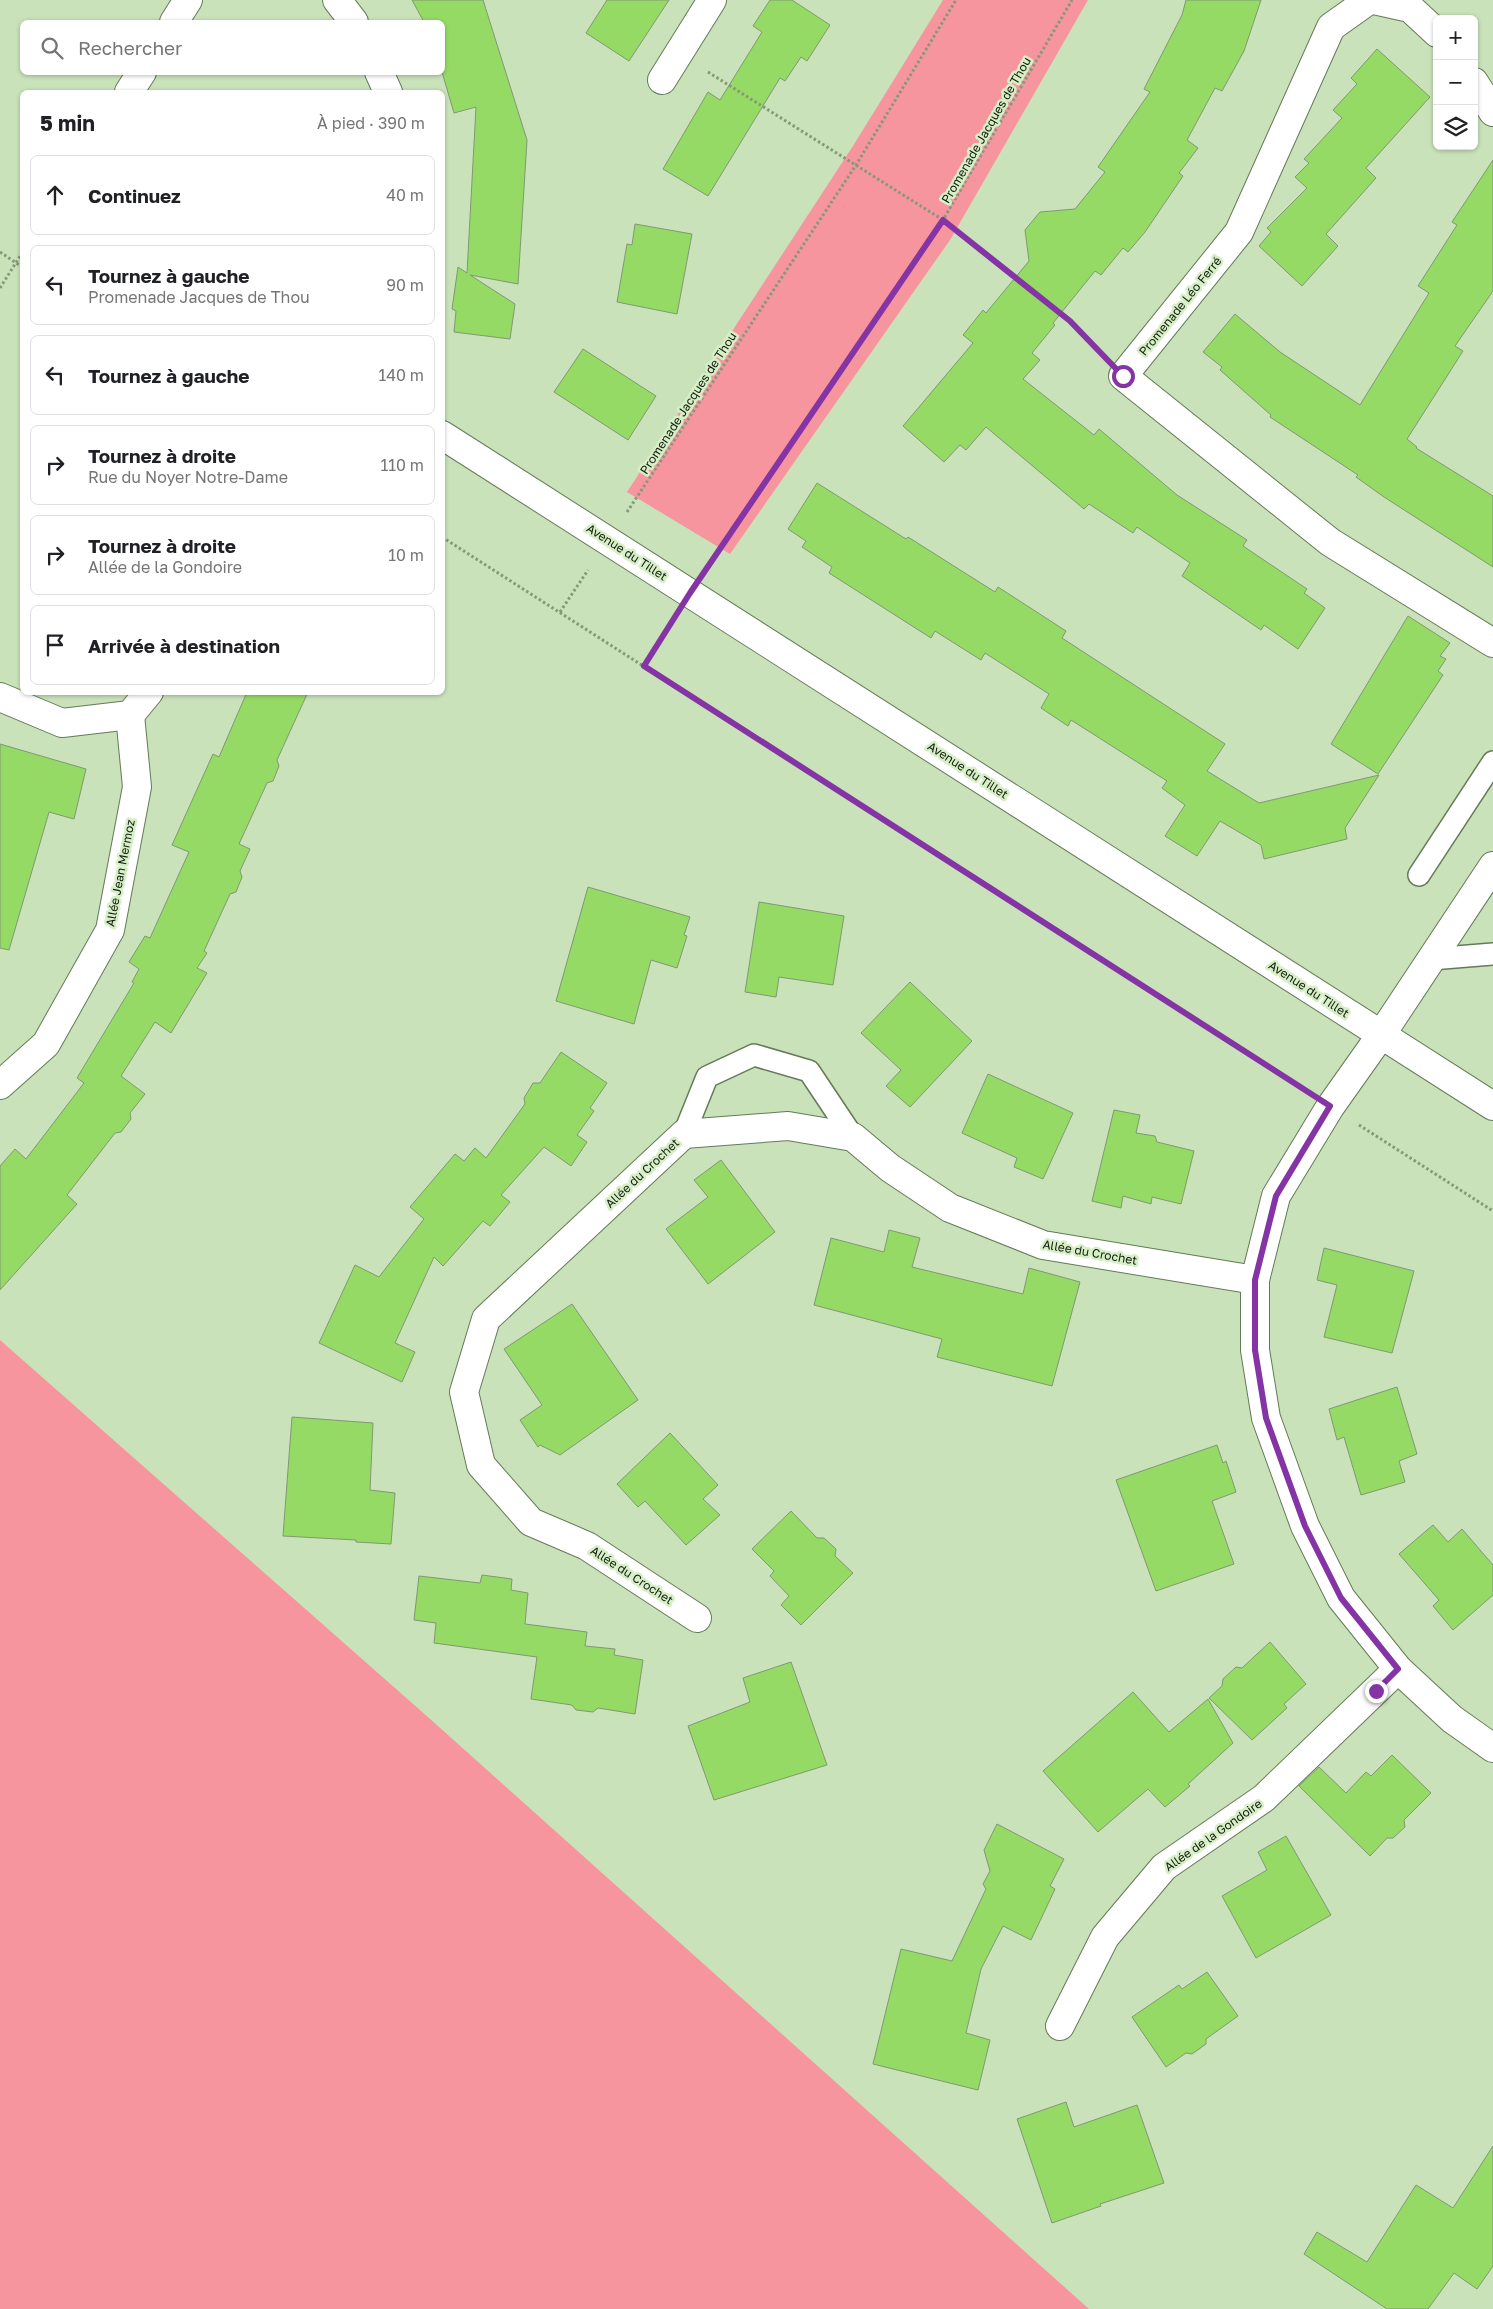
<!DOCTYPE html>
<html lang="fr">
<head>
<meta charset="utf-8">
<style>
  body { margin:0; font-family:"Golos Text",sans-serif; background:#f6f6f6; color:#202124 }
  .controls { position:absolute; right:15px; top:15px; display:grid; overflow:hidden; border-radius:8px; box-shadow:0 1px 4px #0004 }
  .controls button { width:45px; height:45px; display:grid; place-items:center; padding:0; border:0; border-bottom:1px solid #e0e0e0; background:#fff; color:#202124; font:25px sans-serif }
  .stop { position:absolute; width:15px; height:15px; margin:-11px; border:4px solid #8434a4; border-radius:50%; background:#fff }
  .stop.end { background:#8434a4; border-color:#fff; box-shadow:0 1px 5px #0008 }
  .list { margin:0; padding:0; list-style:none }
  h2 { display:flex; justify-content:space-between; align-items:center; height:65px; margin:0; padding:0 20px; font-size:21px }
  h2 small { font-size:16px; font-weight:400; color:#757577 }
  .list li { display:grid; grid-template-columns:32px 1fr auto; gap:15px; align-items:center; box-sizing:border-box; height:80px; margin:0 10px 10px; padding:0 10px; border:1px solid #e0e0e0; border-radius:8px }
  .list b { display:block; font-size:19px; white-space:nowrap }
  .list p { margin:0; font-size:16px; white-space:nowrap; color:#757577 }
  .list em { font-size:16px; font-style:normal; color:#757577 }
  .icon { flex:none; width:28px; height:28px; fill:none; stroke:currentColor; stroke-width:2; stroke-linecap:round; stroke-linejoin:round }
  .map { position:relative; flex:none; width:1493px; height:2309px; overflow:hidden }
  .search { position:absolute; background:#fff; box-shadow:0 1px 4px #0004; left:20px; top:20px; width:425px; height:55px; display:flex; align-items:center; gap:12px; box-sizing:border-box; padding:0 18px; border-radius:8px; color:#757577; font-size:19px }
  .panel { position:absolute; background:#fff; box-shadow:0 1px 4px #0004; left:20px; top:90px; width:425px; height:605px; border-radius:8px }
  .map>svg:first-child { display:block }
  .green { fill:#f7959e }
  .building { fill:#94da65; stroke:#819873 }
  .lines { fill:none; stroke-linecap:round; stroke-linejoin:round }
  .service-casing { stroke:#647b57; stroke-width:24 }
  .minor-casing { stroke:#647b57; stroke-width:30 }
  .path { stroke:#85987a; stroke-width:3; stroke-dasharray:2.5 2.5; stroke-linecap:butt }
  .service { stroke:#fff; stroke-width:21 }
  .minor { stroke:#fff; stroke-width:28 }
  .route { stroke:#8434a4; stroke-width:6 }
  .labels { text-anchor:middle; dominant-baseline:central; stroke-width:5; stroke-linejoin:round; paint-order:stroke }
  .street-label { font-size:12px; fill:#121b0d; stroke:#d6efc7 }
</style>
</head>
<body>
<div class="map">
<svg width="1493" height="2309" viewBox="0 0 1493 2309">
  <rect width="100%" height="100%" fill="#c9e2ba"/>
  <g class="green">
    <polygon points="943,0 1088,0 950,240 730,554 627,492 853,146"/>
    <polygon points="0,1340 429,1718 1089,2309 0,2309"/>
  </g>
  <g class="building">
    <polygon points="412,0 483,0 527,140 518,284 470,275 515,304 510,339 454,332 456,311 452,309 458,267 467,273 476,107 454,113 442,72 442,22 424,22"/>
    <polygon points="607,0 669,0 629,61 586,33"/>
    <polygon points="770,0 792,0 830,25 807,61 801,57 785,81 780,78 708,196 663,169 708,92 720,100 762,32 753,26"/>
    <polygon points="1186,0 1261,0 1244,51 1222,91 1215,88 1187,140 1198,148 1179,173 1183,176 1145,232 1128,252 1123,248 1101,275 1095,271 1053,323 1055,325 1032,353 1040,360 1023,379 1094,435 1099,429 1177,495 1247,540 1243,546 1307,589 1304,593 1325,608 1298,649 1264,625 1261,630 1182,576 1190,563 1137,527 1133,533 1089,504 1084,509 986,427 966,450 960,445 944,462 903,426 973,343 963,335 983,310 986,313 1029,261 1025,230 1040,212 1075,209 1105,172 1098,167 1150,92 1144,89 1182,15"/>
    <polygon points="1377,49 1430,97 1366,168 1376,178 1326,234 1338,246 1302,286 1259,246 1271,232 1267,228 1307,188 1295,177 1309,163 1304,159 1342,118 1333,110 1357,84 1351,78"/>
    <polygon points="1493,160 1493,291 1455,346 1463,351 1407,439 1417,447 1416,448 1493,496 1493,567 1384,497 1356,477 1358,475 1270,417 1271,415 1220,370 1222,367 1203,352 1235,314 1280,352 1360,405 1429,293 1418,286 1457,225 1452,222"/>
    <polygon points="635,224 692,234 677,314 617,302 627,244 632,245"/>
    <polygon points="583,349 656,396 628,440 554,392"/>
    <polygon points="817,483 906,539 908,537 995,592 998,587 1066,631 1062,638 1225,744 1207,771 1259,803 1379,775 1345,828 1347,839 1264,859 1261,845 1220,821 1197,856 1165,836 1185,805 1162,788 1167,781 1071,720 1068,726 1041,708 1049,694 985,653 981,660 935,631 931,638 829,573 832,567 802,547 806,541 788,529"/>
    <polygon points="1408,616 1450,643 1440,656 1446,659 1438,671 1443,675 1378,774 1331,744"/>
    <polygon points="247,692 308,692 277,760 279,766 273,781 267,783 239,844 250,849 240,871 242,877 236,892 230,894 204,951 207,953 197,968 207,973 171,1033 155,1022 121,1076 145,1094 130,1113 131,1119 121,1132 115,1133 67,1195 77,1204 0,1290 0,1166 15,1149 26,1159 84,1083 77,1078 134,983 132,982 139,969 129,962 145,936 150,938 189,852 172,845 213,754 219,757"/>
    <polygon points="0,744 86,769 74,819 49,812 9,950 0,948"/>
    <polygon points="588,887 690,917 684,935 687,936 677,968 651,960 634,1024 556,1001"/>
    <polygon points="759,902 844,916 833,985 779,977 776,997 745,992"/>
    <polygon points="910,982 972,1041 910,1107 886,1086 901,1070 861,1033"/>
    <polygon points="561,1052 607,1083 590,1108 594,1111 577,1135 587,1142 571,1166 544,1147 501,1195 510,1202 490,1226 483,1221 443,1266 434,1257 395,1343 415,1352 402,1382 319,1343 355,1265 379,1277 424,1219 410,1207 455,1154 464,1161 475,1148 486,1158 525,1104 524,1098 533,1083 540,1083"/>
    <polygon points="988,1074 1073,1113 1043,1179 1014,1167 1017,1158 962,1133"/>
    <polygon points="1114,1110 1140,1115 1136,1133 1155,1136 1157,1142 1194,1151 1181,1204 1152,1197 1151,1204 1123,1196 1121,1208 1092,1201"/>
    <polygon points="721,1160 775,1232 708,1284 666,1229 708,1197 694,1180"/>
    <polygon points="889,1230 920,1238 912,1267 1023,1294 1029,1268 1080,1282 1052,1386 937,1357 942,1339 814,1305 831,1238 884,1252"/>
    <polygon points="1324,1248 1414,1271 1392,1353 1324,1337 1337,1285 1317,1280"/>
    <polygon points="572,1304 638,1400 560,1455 540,1445 538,1447 520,1420 542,1405 504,1349"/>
    <polygon points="1397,1387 1417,1454 1399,1461 1405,1482 1361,1495 1344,1437 1337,1440 1329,1409"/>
    <polygon points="292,1417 373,1423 370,1490 395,1493 391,1544 356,1542 356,1540 283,1536"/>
    <polygon points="670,1433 718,1485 703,1499 720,1515 686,1545 645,1501 638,1507 617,1484"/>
    <polygon points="1217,1445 1223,1463 1226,1461 1236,1492 1212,1501 1234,1564 1156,1591 1116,1480"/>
    <polygon points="791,1511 817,1538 824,1538 836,1549 835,1556 853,1573 801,1625 781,1605 789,1596 770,1576 774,1571 752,1549"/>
    <polygon points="1433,1525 1448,1542 1462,1529 1493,1565 1493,1595 1453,1630 1433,1606 1439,1600 1399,1554"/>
    <polygon points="482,1575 512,1579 511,1590 528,1593 525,1624 587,1632 585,1646 615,1649 614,1655 643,1660 635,1714 598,1708 593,1712 576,1710 572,1705 531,1699 537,1657 434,1643 436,1623 414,1620 419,1576 480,1583"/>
    <polygon points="1270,1642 1306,1684 1284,1704 1287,1708 1252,1740 1209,1698 1222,1686 1223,1679 1236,1667 1242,1668"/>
    <polygon points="791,1662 827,1765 714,1800 688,1726 750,1702 743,1678"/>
    <polygon points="1133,1692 1169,1732 1208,1699 1233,1743 1188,1784 1190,1786 1165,1807 1148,1789 1098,1832 1043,1771"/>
    <polygon points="1392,1755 1431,1793 1404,1820 1405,1827 1393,1838 1387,1838 1370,1856 1299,1786 1319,1767 1346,1793 1366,1772 1371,1776"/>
    <polygon points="997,1824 1064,1859 1050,1886 1055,1889 1031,1940 1003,1926 981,1969 966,2033 990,2040 978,2090 873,2064 901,1949 952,1961 986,1889 983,1884 990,1871 984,1850"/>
    <polygon points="1286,1836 1331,1915 1256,1958 1222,1896 1267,1870 1258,1852"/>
    <polygon points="1207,1972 1238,2016 1206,2039 1206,2044 1192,2054 1186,2053 1166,2067 1132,2017 1179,1985 1182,1989"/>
    <polygon points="1066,2102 1074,2127 1137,2105 1164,2183 1100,2204 1101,2206 1052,2223 1017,2119"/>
    <polygon points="1493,2146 1493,2266 1477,2289 1454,2273 1428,2309 1387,2309 1304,2254 1317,2232 1367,2262 1416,2185 1453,2208"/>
  </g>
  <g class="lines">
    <g class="service-casing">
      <g id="service">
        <polyline points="1419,875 1493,762"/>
        <polyline points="1431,959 1493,954"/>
        <polyline points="684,1134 707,1077 754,1055 809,1071 853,1137"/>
      </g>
    </g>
    <g class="minor-casing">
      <g id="minor">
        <polyline points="337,0 354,22"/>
        <polyline points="1369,0 1331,27 1239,232 1123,376 1330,542 1493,643"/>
        <polyline points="1374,0 1410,8 1437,33"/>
        <polyline points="174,22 188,0"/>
        <polyline points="379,72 388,92"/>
        <polyline points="662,80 712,0"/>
        <polyline points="1474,82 1493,112"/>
        <polyline points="129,92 142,72"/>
        <polyline points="442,435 1493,1106"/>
        <polyline points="0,697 62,723 130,715 149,692"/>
        <polyline points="1493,866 1381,1035 1330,1107 1276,1196 1255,1280 1255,1350 1266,1418 1305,1526 1341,1598 1398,1669 1452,1719 1493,1748"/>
        <polyline points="0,1085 46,1044 110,930 137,787 130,715"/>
        <polyline points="697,1618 587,1546 531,1522 481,1465 464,1392 486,1319 684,1134 788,1126 853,1137 890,1168 950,1208 1043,1245 1255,1280"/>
        <polyline points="1060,2026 1105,1937 1164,1867 1264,1798 1398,1669"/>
      </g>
    </g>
    <g class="path">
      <polyline points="708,72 943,220 1070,321 1099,351"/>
      <polyline points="0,252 22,267"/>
      <polyline points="0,288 22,253"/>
      <polyline points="627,512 856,165 956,0"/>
      <polyline points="442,537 1301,1088"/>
      <polyline points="709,565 943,220 1072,0"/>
      <polyline points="560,612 588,570"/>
      <polyline points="644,666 671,622"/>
      <polyline points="1359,1125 1493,1211"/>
    </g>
    <use href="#service" class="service"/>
    <use href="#minor" class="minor"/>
  </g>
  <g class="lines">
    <polyline class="route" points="1123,376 1070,321 943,220 690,593 644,666 1330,1106 1276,1196 1255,1280 1255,1350 1266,1418 1305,1526 1341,1598 1398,1669 1376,1691"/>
  </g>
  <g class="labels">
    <g class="street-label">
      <text transform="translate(986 130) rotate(-60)">Promenade Jacques de Thou</text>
      <text transform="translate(1180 306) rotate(-51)">Promenade Léo Ferré</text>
      <text transform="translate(688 403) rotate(-57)">Promenade Jacques de Thou</text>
      <text transform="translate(627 552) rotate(33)">Avenue du Tillet</text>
      <text transform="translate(968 770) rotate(33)">Avenue du Tillet</text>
      <text transform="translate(120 873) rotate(-79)">Allée Jean Mermoz</text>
      <text transform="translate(1309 989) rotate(33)">Avenue du Tillet</text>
      <text transform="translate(642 1173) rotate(-43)">Allée du Crochet</text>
      <text transform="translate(1090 1252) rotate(10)">Allée du Crochet</text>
      <text transform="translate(632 1575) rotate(33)">Allée du Crochet</text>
      <text transform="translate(1213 1835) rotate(-35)">Allée de la Gondoire</text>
    </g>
  </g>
</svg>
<div class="controls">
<button>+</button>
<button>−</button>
<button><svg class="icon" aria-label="layers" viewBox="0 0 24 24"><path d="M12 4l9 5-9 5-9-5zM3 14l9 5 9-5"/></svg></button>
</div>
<div class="stop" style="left:1123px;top:376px"></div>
<div class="stop end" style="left:1376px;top:1691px"></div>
<div class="search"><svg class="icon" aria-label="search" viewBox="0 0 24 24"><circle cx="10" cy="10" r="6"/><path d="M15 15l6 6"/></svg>Rechercher</div>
<section class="panel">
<h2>5 min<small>À pied · 390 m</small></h2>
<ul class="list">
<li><svg class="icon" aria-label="ahead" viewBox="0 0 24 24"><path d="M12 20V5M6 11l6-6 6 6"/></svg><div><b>Continuez</b></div><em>40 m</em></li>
<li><svg class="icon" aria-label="left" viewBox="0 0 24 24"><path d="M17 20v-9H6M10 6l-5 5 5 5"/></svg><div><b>Tournez à gauche</b><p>Promenade Jacques de Thou</p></div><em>90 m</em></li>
<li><svg class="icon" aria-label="left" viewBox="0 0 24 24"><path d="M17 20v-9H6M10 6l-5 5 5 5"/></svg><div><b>Tournez à gauche</b></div><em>140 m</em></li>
<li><svg class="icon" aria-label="right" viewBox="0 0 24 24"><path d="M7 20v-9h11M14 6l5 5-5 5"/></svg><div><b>Tournez à droite</b><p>Rue du Noyer Notre-Dame</p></div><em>110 m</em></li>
<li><svg class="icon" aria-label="right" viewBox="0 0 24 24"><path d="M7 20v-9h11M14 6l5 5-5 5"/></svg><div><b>Tournez à droite</b><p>Allée de la Gondoire</p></div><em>10 m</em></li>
<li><svg class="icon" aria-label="arrive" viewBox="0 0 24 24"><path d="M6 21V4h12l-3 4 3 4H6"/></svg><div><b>Arrivée à destination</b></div></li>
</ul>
</section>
</div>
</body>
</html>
